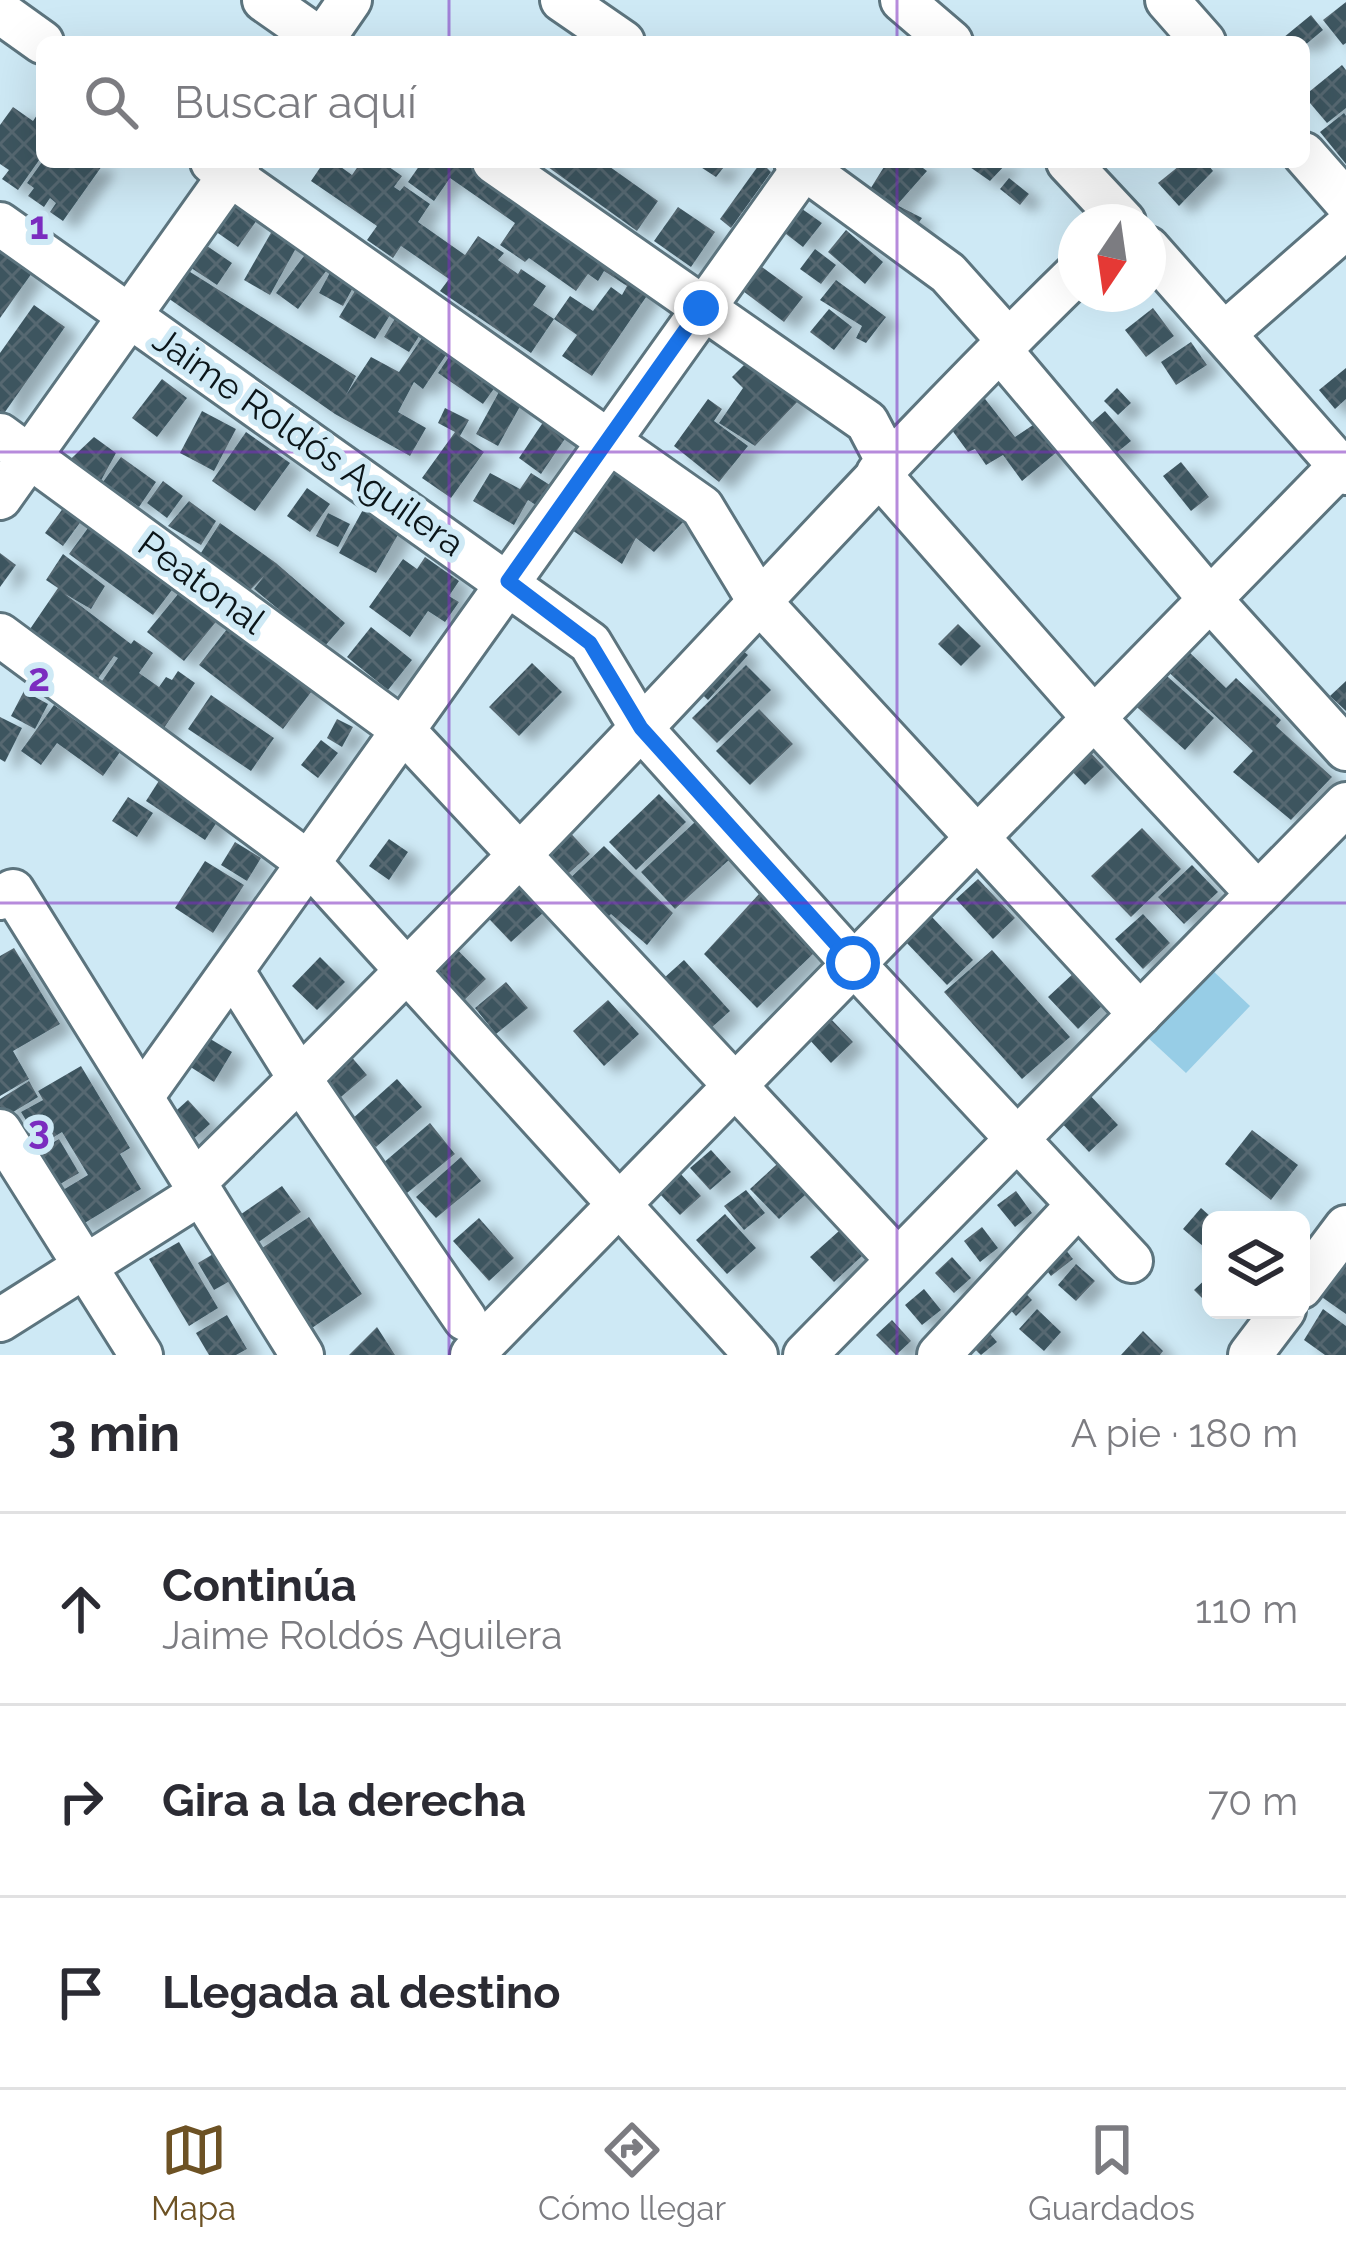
<!DOCTYPE html>
<html lang="es">
<head>
<meta charset="utf-8">
<style>
  body { margin:0; font-family:Raleway,sans-serif; background:#f7f7f7; color:#2b2b33 }
  .controls { position:absolute; right:36px; bottom:36px; display:grid; overflow:hidden; border-radius:18px; box-shadow:0 12px 48px #0002 }
  .controls button { width:108px; height:108px; display:grid; place-items:center; padding:0; border:0; border-bottom:3px solid #e1e1e2; background:#fff; color:#2b2b33; font:60px sans-serif }
  .compass { position:absolute; left:1058px; top:204px; width:108px; height:108px; border-radius:50%; background:#fff; box-shadow:0 12px 48px #0002; rotate:193deg }
  .stop { position:absolute; width:36px; height:36px; margin:-27px; border:9px solid #1a73e8; border-radius:50%; background:#fff }
  .stop.end { background:#1a73e8; border-color:#fff; box-shadow:0 3px 12px #0008 }
  .list { margin:0; padding:0; list-style:none }
  h2 { display:flex; justify-content:space-between; align-items:center; height:156px; margin:0; padding:0 48px; font-size:51px }
  h2 small { font-size:39px; font-weight:400; color:#7c7c81 }
  .list li { display:grid; grid-template-columns:78px 1fr auto; gap:36px; align-items:center; box-sizing:border-box; height:192px; padding:0 48px; border-top:3px solid #e1e1e2 }
  .list b { display:block; font-size:45px; white-space:nowrap }
  .list p { margin:0; font-size:39px; white-space:nowrap; color:#7c7c81 }
  .list em { font-size:39px; font-style:normal; color:#7c7c81 }
  .icon { flex:none; width:66px; height:66px; fill:none; stroke:currentColor; stroke-width:2; stroke-linecap:round; stroke-linejoin:round }
  .map { position:relative; flex:none; width:1346px; height:1355px; overflow:hidden }
  .search { position:absolute; background:#fff; box-shadow:0 12px 48px #0002; left:36px; right:36px; top:36px; height:132px; display:flex; align-items:center; gap:30px; box-sizing:border-box; padding:0 42px; border-radius:18px; color:#7c7c81; font-size:45px }
  .sheet { height:732px; background:#fff }
  nav { display:flex; justify-content:space-around; align-items:center; box-sizing:border-box; height:168px; border-top:3px solid #e1e1e2; background:#fff; font-size:33px; color:#7c7c81 }
  nav a { display:grid; justify-items:center; gap:6px }
  nav .on { color:#6d5224 }
  .map>svg:first-child { display:block }
  .pitch { fill:#97cde6 }
  .building { fill:url(#building-cross-hatch); filter:url(#shadow) }
  .lines { fill:none; stroke-linecap:round; stroke-linejoin:round }
  .minor-casing { stroke:#5c747e; stroke-width:48 }
  .minor { stroke:#fff; stroke-width:42 }
  .route { stroke:#1a73e8; stroke-width:15 }
  .grid { fill:none; stroke:#7b2cbf; stroke-width:3; stroke-opacity:0.55 }
  .labels { text-anchor:middle; dominant-baseline:central; stroke-width:12; stroke-linejoin:round; paint-order:stroke }
  .street-label { font-size:36px; fill:#0b1519; stroke:#cee9f5 }
  .grid-label { font-size:39px; text-anchor:middle; font-weight:bold; fill:#7b2cbf; stroke:#cee9f5; stroke-width:12; stroke-linejoin:round; paint-order:stroke }
</style>
</head>
<body>
<div class="map">
<svg width="1346" height="1355" viewBox="0 0 1346 1355">
  <defs>
    <pattern id="building-cross-hatch" width="8" height="8" patternUnits="userSpaceOnUse" patternTransform="scale(3)"><rect width="8" height="8" fill="#3e545f"/><path d="M0 0l8 8M0 8l8-8" fill="none" stroke="#566871"/></pattern>
    <filter id="shadow"><feDropShadow dx="13" dy="8" stdDeviation="6" flood-color="#0004"/></filter>
  </defs>
  <rect width="100%" height="100%" fill="#cee9f5"/>
  <polygon class="pitch" points="1210,968 1250,1006 1186,1073 1146,1036"/>
  <g class="building">
    <polygon points="1346,2 1346,43 1343,45 1323,20"/>
    <polygon points="1311,15 1323,30 1304,46 1304,42 1278,42"/>
    <polygon points="1342,65 1346,70 1346,108 1327,123 1304,96"/>
    <polygon points="13,107 33,121 37,115 42,118 42,156 18,190 2,179 9,170 0,164 0,125"/>
    <polygon points="1344,113 1346,116 1346,164 1320,132"/>
    <polygon points="42,162 69,165 71,162 97,162 102,166 63,221 50,212 56,203 50,198 44,207 28,196 34,188 27,183"/>
    <polygon points="324,162 334,162 352,175 361,162 382,162 402,176 394,187 400,191 404,186 430,204 418,222 465,255 478,236 504,253 498,260 518,274 521,269 546,286 533,305 554,319 531,353 440,291 449,279 401,246 393,258 367,240 377,226 311,181"/>
    <polygon points="422,162 468,162 655,284 592,376 562,356 577,335 554,319 570,296 593,311 611,287 622,295 627,286 604,271 598,281 588,274 576,291 529,258 525,262 500,245 515,223 450,178 434,201 408,182"/>
    <polygon points="541,162 603,162 658,201 637,231"/>
    <polygon points="693,162 728,162 716,177"/>
    <polygon points="761,162 771,172 731,228 720,219"/>
    <polygon points="887,162 915,162 927,171 897,205 922,218 910,235 864,199"/>
    <polygon points="970,162 1008,162 990,181 967,165"/>
    <polygon points="1184,162 1206,162 1213,171 1179,206 1158,183"/>
    <polygon points="1009,178 1029,194 1020,205 1000,189"/>
    <polygon points="231,201 257,220 238,247 212,229"/>
    <polygon points="795,204 822,223 803,247 773,224"/>
    <polygon points="678,207 715,232 691,267 654,241"/>
    <polygon points="276,224 301,239 270,295 244,280"/>
    <polygon points="846,230 883,262 865,284 828,252"/>
    <polygon points="188,233 232,263 217,285 173,256"/>
    <polygon points="310,248 332,263 298,309 276,293"/>
    <polygon points="815,249 836,265 821,284 800,269"/>
    <polygon points="0,250 32,273 0,318"/>
    <polygon points="179,265 356,376 346,395 371,357 399,372 430,326 454,343 423,389 414,382 398,412 426,428 410,456 335,414 165,296"/>
    <polygon points="333,267 357,280 343,306 319,293"/>
    <polygon points="762,267 803,297 784,322 743,291"/>
    <polygon points="836,280 886,317 866,343 856,338 862,326 820,300"/>
    <polygon points="361,281 397,304 375,339 339,317"/>
    <polygon points="34,305 65,327 0,419 0,353"/>
    <polygon points="1153,308 1174,336 1146,357 1125,330"/>
    <polygon points="829,309 852,327 834,350 810,332"/>
    <polygon points="400,310 426,325 409,352 384,337"/>
    <polygon points="1191,342 1207,365 1176,385 1161,362"/>
    <polygon points="453,351 498,383 483,404 438,373"/>
    <polygon points="749,360 802,397 755,446 719,423 743,388 732,377"/>
    <polygon points="1346,368 1346,399 1335,409 1319,390"/>
    <polygon points="162,379 187,398 157,437 132,418"/>
    <polygon points="506,379 528,392 498,446 476,434"/>
    <polygon points="1117,388 1131,403 1118,415 1104,401"/>
    <polygon points="978,390 1015,437 1033,425 1058,451 1022,481 1003,455 986,465 975,449 968,452 946,422"/>
    <polygon points="708,399 722,409 714,421 748,446 719,482 674,446"/>
    <polygon points="445,408 469,420 460,436 484,452 451,498 422,478 455,432 438,423"/>
    <polygon points="202,411 236,429 214,471 180,453"/>
    <polygon points="1105,411 1131,441 1109,459 1083,430"/>
    <polygon points="550,412 573,427 541,474 519,458"/>
    <polygon points="246,432 290,463 255,511 212,481"/>
    <polygon points="94,437 116,453 98,486 59,470"/>
    <polygon points="121,457 156,482 139,507 103,482"/>
    <polygon points="620,459 686,519 654,552 636,538 622,564 566,526"/>
    <polygon points="1181,462 1209,497 1191,511 1163,476"/>
    <polygon points="490,473 520,489 531,473 553,487 539,507 528,500 514,525 473,501"/>
    <polygon points="163,481 183,496 167,518 147,503"/>
    <polygon points="307,488 330,504 310,532 287,516"/>
    <polygon points="69,500 87,513 63,546 45,533"/>
    <polygon points="189,501 216,521 201,545 168,526"/>
    <polygon points="365,506 403,526 376,573 339,553"/>
    <polygon points="328,513 350,524 338,547 316,536"/>
    <polygon points="96,517 181,578 153,615 69,554"/>
    <polygon points="220,523 276,563 345,623 324,647 254,589 264,576 249,591 199,556"/>
    <polygon points="0,553 16,565 0,587"/>
    <polygon points="63,554 105,586 91,609 65,594 131,644 134,640 153,653 139,673 159,687 166,677 172,680 178,671 195,683 157,738 93,694 118,658 114,656 97,680 28,632 58,588 46,580"/>
    <polygon points="425,557 459,581 449,596 459,602 445,622 428,611 410,637 369,607 403,559 417,569"/>
    <polygon points="188,582 224,612 184,661 147,632"/>
    <polygon points="234,620 318,683 283,729 199,665"/>
    <polygon points="958,624 981,646 961,666 938,644"/>
    <polygon points="371,627 412,660 388,690 347,657"/>
    <polygon points="726,637 748,655 708,700 687,680"/>
    <polygon points="1182,645 1226,688 1236,678 1281,720 1276,726 1332,777 1291,820 1233,772 1253,751 1162,666"/>
    <polygon points="532,663 562,692 519,736 489,707"/>
    <polygon points="746,665 771,690 717,743 692,718"/>
    <polygon points="1159,669 1214,718 1185,750 1130,701"/>
    <polygon points="1346,681 1346,711 1330,696"/>
    <polygon points="24,691 48,704 35,729 11,716"/>
    <polygon points="211,695 274,738 251,771 188,729"/>
    <polygon points="54,705 120,752 103,776 57,743 41,765 21,751"/>
    <polygon points="759,709 793,744 750,785 716,751"/>
    <polygon points="0,717 22,728 5,762 0,759"/>
    <polygon points="337,719 353,727 342,747 327,738"/>
    <polygon points="1070,731 1104,767 1085,785 1051,749"/>
    <polygon points="321,740 338,753 318,778 301,765"/>
    <polygon points="162,776 221,816 205,840 146,801"/>
    <polygon points="659,794 686,822 636,870 609,842"/>
    <polygon points="128,797 153,813 137,837 112,821"/>
    <polygon points="695,822 730,859 675,909 641,872"/>
    <polygon points="564,826 590,854 560,881 535,853"/>
    <polygon points="1142,828 1181,869 1131,917 1091,876"/>
    <polygon points="389,839 408,852 389,880 369,866"/>
    <polygon points="235,842 261,858 247,881 221,865"/>
    <polygon points="604,846 673,913 647,945 611,914 596,929 563,885"/>
    <polygon points="205,861 244,885 213,933 175,908"/>
    <polygon points="1192,865 1218,892 1184,924 1158,897"/>
    <polygon points="506,873 544,912 511,942 474,903"/>
    <polygon points="978,879 1015,918 993,939 956,899"/>
    <polygon points="759,894 815,952 757,1008 704,954"/>
    <polygon points="1143,914 1170,943 1143,969 1115,939"/>
    <polygon points="931,916 973,960 947,985 904,940"/>
    <polygon points="442,934 486,979 455,1009 411,964"/>
    <polygon points="14,948 60,1024 13,1051 29,1079 0,1096 0,956"/>
    <polygon points="992,950 1070,1037 1022,1079 944,992"/>
    <polygon points="320,957 345,982 317,1010 292,986"/>
    <polygon points="684,960 730,1011 700,1038 654,987"/>
    <polygon points="1076,971 1106,1002 1078,1029 1048,997"/>
    <polygon points="506,982 528,1008 496,1034 475,1008"/>
    <polygon points="608,1000 639,1034 604,1066 573,1031"/>
    <polygon points="829,1017 853,1042 831,1063 807,1037"/>
    <polygon points="207,1037 232,1052 214,1082 189,1066"/>
    <polygon points="349,1054 367,1075 335,1102 317,1081"/>
    <polygon points="81,1066 130,1148 120,1154 141,1189 78,1227 58,1193 88,1175 62,1132 41,1145 21,1112 43,1100 38,1091"/>
    <polygon points="397,1079 422,1107 376,1147 351,1120"/>
    <polygon points="29,1081 38,1097 0,1120 0,1099"/>
    <polygon points="1086,1091 1118,1125 1089,1152 1057,1118"/>
    <polygon points="188,1100 210,1124 190,1142 168,1118"/>
    <polygon points="430,1123 455,1154 407,1193 382,1164"/>
    <polygon points="1252,1130 1298,1165 1271,1200 1225,1164"/>
    <polygon points="59,1139 79,1173 50,1190 30,1156"/>
    <polygon points="711,1150 731,1172 710,1190 690,1168"/>
    <polygon points="788,1154 817,1184 779,1219 750,1189"/>
    <polygon points="461,1157 481,1181 436,1218 416,1197"/>
    <polygon points="679,1172 701,1196 680,1215 658,1192"/>
    <polygon points="282,1186 301,1212 253,1246 234,1219"/>
    <polygon points="746,1190 765,1213 744,1230 724,1206"/>
    <polygon points="1016,1191 1032,1213 1015,1227 997,1205"/>
    <polygon points="1201,1208 1211,1217 1211,1253 1183,1229"/>
    <polygon points="725,1214 756,1248 727,1274 696,1240"/>
    <polygon points="309,1217 362,1294 309,1330 256,1252"/>
    <polygon points="479,1218 514,1258 489,1281 453,1241"/>
    <polygon points="982,1227 998,1248 980,1262 964,1241"/>
    <polygon points="839,1231 862,1256 834,1282 810,1257"/>
    <polygon points="1057,1239 1073,1259 1051,1276 1036,1256"/>
    <polygon points="179,1242 218,1308 189,1326 149,1259"/>
    <polygon points="220,1250 237,1277 214,1290 198,1263"/>
    <polygon points="952,1257 971,1278 954,1293 935,1273"/>
    <polygon points="1346,1260 1346,1314 1313,1291"/>
    <polygon points="1076,1264 1095,1281 1076,1301 1058,1285"/>
    <polygon points="1211,1274 1211,1299 1207,1303 1194,1290"/>
    <polygon points="1014,1281 1032,1300 1016,1316 997,1295"/>
    <polygon points="924,1289 941,1310 922,1325 905,1305"/>
    <polygon points="1037,1309 1061,1332 1044,1351 1019,1329"/>
    <polygon points="1323,1309 1346,1326 1346,1355 1325,1355 1304,1340"/>
    <polygon points="227,1315 247,1349 236,1355 209,1355 196,1333"/>
    <polygon points="892,1320 911,1341 896,1355 876,1335"/>
    <polygon points="978,1320 997,1342 981,1355 960,1335"/>
    <polygon points="377,1327 395,1355 349,1355"/>
    <polygon points="1143,1331 1163,1351 1160,1355 1121,1355"/>
  </g>
  <g class="lines">
    <g class="minor-casing">
      <g id="minor">
        <polyline points="264,0 324,42"/>
        <polyline points="562,0 623,42"/>
        <polyline points="902,0 951,42"/>
        <polyline points="1167,0 1204,42"/>
        <polyline points="0,12 42,42"/>
        <polyline points="321,42 350,0"/>
        <polyline points="1304,154 1346,202"/>
        <polyline points="212,162 702,507 759,601 1140,1014"/>
        <polyline points="494,162 867,422 888,462"/>
        <polyline points="796,162 948,273 1008,340"/>
        <polyline points="1068,162 1124,222"/>
        <polyline points="0,224 590,643 641,728 853,963 1131,1261"/>
        <polyline points="1148,248 1346,473"/>
        <polyline points="1225,333 1346,227"/>
        <polyline points="1000,350 1209,598 1346,749"/>
        <polyline points="0,435 403,730 896,1258"/>
        <polyline points="878,473 1093,717 1257,893"/>
        <polyline points="0,498 239,162"/>
        <polyline points="0,635 310,864 756,1355"/>
        <polyline points="0,898 13,891 302,1355"/>
        <polyline points="233,972 300,1079 465,1319"/>
        <polyline points="143,1095 808,162"/>
        <polyline points="0,1131 141,1355"/>
        <path d="M196 1181C347 1033 496 881 642 727 786 575 926 420 1076 274"/>
        <polyline points="1301,1287 1346,1227"/>
        <polyline points="0,1320 201,1193"/>
        <polyline points="472,1355 1340,466"/>
        <polyline points="805,1355 1346,804"/>
        <polyline points="939,1355 1078,1205"/>
        <polyline points="1250,1355 1284,1310"/>
      </g>
    </g>
    <use href="#minor" class="minor"/>
  </g>
  <g class="lines">
    <polyline class="route" points="701,308 508,581 590,643 641,728 853,963"/>
  </g>
  <path class="grid" d="M449 0V42M897 0V42M449 162V1355M897 162V1355M0 452H1346M0 903H1346"/>
  <g class="labels">
    <g class="street-label">
      <text transform="translate(309 441) rotate(35)">Jaime Roldós Aguilera</text>
      <text transform="translate(202 582) rotate(36)">Peatonal</text>
    </g>
  </g>
  <g class="grid-label">
    <text x="39" y="239">1</text>
    <text x="39" y="691">2</text>
    <text x="39" y="1143">3</text>
  </g>
</svg>
<div class="controls">
<button><svg class="icon" aria-label="layers" viewBox="0 0 24 24"><path d="M12 4l9 5-9 5-9-5zM3 14l9 5 9-5"/></svg></button>
</div>
<svg class="compass" viewBox="-18 -18 36 36"><path d="M0-13l5 13h-10z" fill="#e53935"/><path d="M0 13l5-13h-10z" fill="#7c7c81"/></svg>
<div class="stop" style="left:853px;top:963px"></div>
<div class="stop end" style="left:701px;top:308px"></div>
<div class="search"><svg class="icon" aria-label="search" viewBox="0 0 24 24"><circle cx="10" cy="10" r="6"/><path d="M15 15l6 6"/></svg>Buscar aquí</div>
</div>
<section class="sheet">
<h2>3 min<small>A pie · 180 m</small></h2>
<ul class="list">
<li><svg class="icon" aria-label="ahead" viewBox="0 0 24 24"><path d="M12 20V5M6 11l6-6 6 6"/></svg><div><b>Continúa</b><p>Jaime Roldós Aguilera</p></div><em>110 m</em></li>
<li><svg class="icon" aria-label="right" viewBox="0 0 24 24"><path d="M7 20v-9h11M14 6l5 5-5 5"/></svg><div><b>Gira a la derecha</b></div><em>70 m</em></li>
<li><svg class="icon" aria-label="arrive" viewBox="0 0 24 24"><path d="M6 21V4h12l-3 4 3 4H6"/></svg><div><b>Llegada al destino</b></div></li>
</ul>
</section>
<nav>
<a class="on"><svg class="icon" aria-label="map" viewBox="0 0 24 24"><path d="M3 6l6-2 6 2 6-2v14l-6 2-6-2-6 2zM9 4v14M15 6v14"/></svg>Mapa</a>
<a><svg class="icon" aria-label="directions" viewBox="0 0 24 24"><path d="M12 3l9 9-9 9-9-9zM9 14v-3h6M13 9l2 2-2 2"/></svg>Cómo llegar</a>
<a><svg class="icon" aria-label="saved" viewBox="0 0 24 24"><path d="M7 4h10v16l-5-4-5 4z"/></svg>Guardados</a>
</nav>
</body>
</html>
